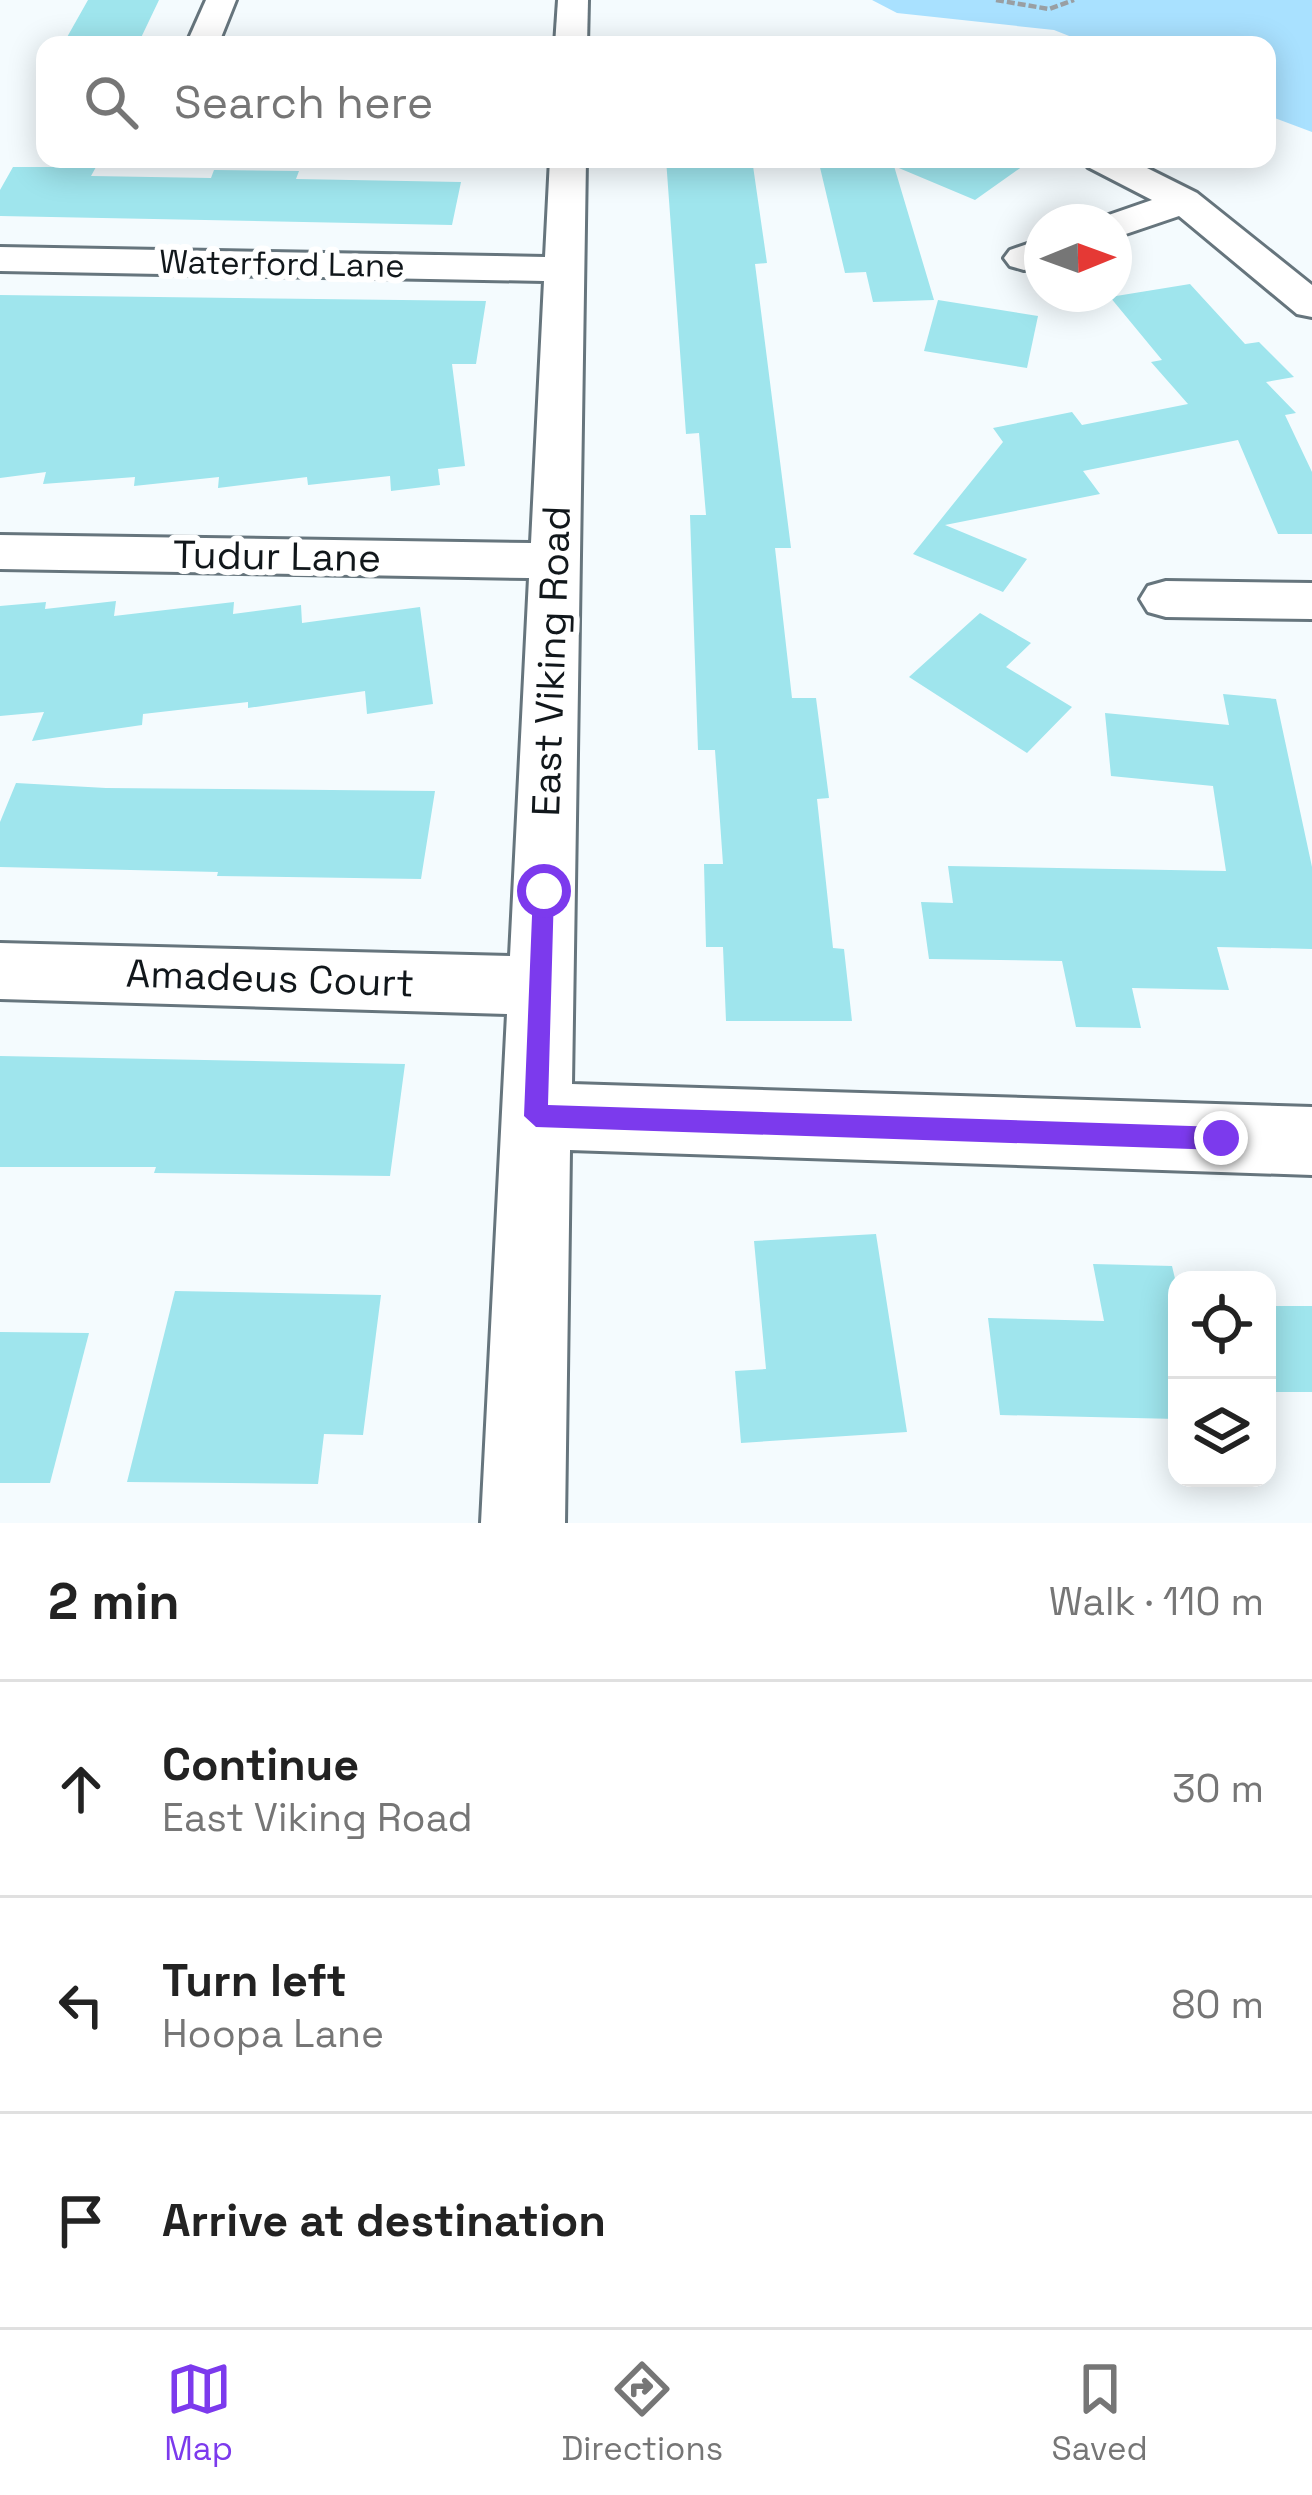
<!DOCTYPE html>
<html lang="en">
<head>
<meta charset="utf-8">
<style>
  body { margin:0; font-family:"Space Grotesk",sans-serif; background:#f6f6f6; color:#222 }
  .controls { position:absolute; right:36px; bottom:36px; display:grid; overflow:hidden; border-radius:24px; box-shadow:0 6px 30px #0003 }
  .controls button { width:108px; height:108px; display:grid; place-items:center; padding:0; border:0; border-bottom:3px solid #e0e0e0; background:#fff; color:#222; font:60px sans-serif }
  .compass { position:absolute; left:1024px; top:204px; width:108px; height:108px; border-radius:50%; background:#fff; box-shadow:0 6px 30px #0003; rotate:89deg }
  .stop { position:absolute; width:36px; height:36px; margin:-27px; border:9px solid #7c3aed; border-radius:50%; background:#fff }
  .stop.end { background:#7c3aed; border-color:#fff; box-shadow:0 3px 12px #0008 }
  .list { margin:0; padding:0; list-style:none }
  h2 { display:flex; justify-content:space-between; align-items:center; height:156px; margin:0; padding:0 48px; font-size:51px }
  h2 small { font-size:39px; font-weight:400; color:#767676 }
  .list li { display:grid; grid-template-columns:78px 1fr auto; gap:36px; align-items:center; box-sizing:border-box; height:216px; padding:0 48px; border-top:3px solid #e0e0e0 }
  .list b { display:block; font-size:45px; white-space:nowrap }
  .list p { margin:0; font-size:39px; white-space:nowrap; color:#767676 }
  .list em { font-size:39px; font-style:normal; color:#767676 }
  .icon { flex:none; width:66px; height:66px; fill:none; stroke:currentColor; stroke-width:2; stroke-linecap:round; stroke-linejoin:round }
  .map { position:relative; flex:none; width:1312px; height:1523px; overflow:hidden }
  .search { position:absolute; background:#fff; box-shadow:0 6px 30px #0003; left:36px; right:36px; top:36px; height:132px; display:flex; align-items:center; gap:30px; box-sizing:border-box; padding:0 42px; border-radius:24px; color:#767676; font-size:45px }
  .sheet { height:804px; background:#fff }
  nav { display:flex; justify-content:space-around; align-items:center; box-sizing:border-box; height:168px; border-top:3px solid #e0e0e0; background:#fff; font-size:33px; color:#767676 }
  nav a { display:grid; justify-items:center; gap:6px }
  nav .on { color:#7c3aed }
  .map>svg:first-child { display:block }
  .green { fill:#a9e1ff }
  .building { fill:#9fe5ed }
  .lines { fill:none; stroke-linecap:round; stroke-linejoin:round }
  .minor-casing { stroke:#66757d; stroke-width:6 }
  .path { stroke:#999fa3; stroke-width:4.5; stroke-dasharray:8 3; stroke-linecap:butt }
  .minor { fill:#fff; fill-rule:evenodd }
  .route { fill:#7c3aed }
  .labels { text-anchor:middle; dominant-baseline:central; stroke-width:12; stroke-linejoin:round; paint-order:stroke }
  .far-street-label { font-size:33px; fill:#11171b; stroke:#fff }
  .street-label { font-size:39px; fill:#11171b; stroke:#fff }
</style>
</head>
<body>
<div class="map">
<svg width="1312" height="1523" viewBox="0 0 1312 1523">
  <rect width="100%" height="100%" fill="#f4fbfe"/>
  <polygon class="green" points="872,0 1312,0 1312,132 1267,115 1267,45 1092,45 1054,30 897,13"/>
  <g class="building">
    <polygon points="88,0 159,0 138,44 86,45 89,39 66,39"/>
    <polygon points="666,159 752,159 767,263 755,264 791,548 775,548 792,698 816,698 829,798 817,799 833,948 844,949 852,1021 726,1021 723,947 706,947 704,864 723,864 715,750 698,750 690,515 706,515 699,433 686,434"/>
    <polygon points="818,159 1033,159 975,200 894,166 934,300 873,302 866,272 845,273"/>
    <polygon points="13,167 96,167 91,176 211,178 214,170 299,171 296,179 461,182 452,225 0,216 0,190"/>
    <polygon points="1190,284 1245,344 1259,342 1294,377 1266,382 1296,413 1285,415 1312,472 1312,534 1278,534 1238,440 1083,471 1100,494 945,525 1027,559 1003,592 913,554 1003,442 993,428 1072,412 1082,425 1188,404 1151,362 1162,360 1110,297"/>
    <polygon points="0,295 486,301 476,364 452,364 465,466 438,469 440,485 391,491 390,476 308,485 307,477 218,488 219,477 134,486 135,477 43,484 46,472 0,478"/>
    <polygon points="938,300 1038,316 1027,368 924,351"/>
    <polygon points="116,601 114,616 234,602 233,614 301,605 302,623 420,607 433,704 367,714 365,691 248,708 248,702 143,714 142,725 32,741 44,712 0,716 0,606 46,602 45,609"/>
    <polygon points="980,613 1031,643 1006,667 1072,707 1027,753 909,677"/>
    <polygon points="1223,694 1276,699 1312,867 1312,949 1217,947 1229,990 1132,988 1141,1028 1076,1027 1062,961 929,959 921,902 953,903 948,866 1226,871 1213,786 1111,776 1105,713 1229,725"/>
    <polygon points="16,783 106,788 435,791 421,879 217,876 218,872 0,867 0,822"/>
    <polygon points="0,1056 405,1064 390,1176 154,1173 156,1167 0,1167"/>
    <polygon points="876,1234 907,1432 741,1443 735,1371 766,1369 754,1241"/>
    <polygon points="1093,1264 1172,1266 1177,1287 1177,1419 1000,1415 988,1318 1104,1321"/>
    <polygon points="175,1291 381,1295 363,1435 324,1434 318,1484 127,1482"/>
    <rect x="1267" y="1306" width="45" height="86"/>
    <polygon points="0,1332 89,1333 50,1483 0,1483"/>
  </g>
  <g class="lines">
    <g class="minor-casing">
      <g id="minor">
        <polygon points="206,0 236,0 218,45 186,45"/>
        <polygon points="558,0 588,0 587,45 555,45"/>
        <polygon points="550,159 586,159 572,1084 1312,1107 1312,1175 570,1150 565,1523 481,1523 507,1014 0,999 0,943 510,956 529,578 0,569 0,535 531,543 544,281 0,271 0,247 545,257"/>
        <polygon points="1083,159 1129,159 1197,193 1312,285 1312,317 1297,314 1179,216 1114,238 1114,222 1097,222 1100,218 1152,200 1088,167"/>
        <polygon points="1042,239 1042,265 1024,270 1010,266 1004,258 1010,250"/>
        <polygon points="1166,581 1312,583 1312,619 1166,617 1148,612 1140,599 1148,586"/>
      </g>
    </g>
    <polyline class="path" points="996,0 1049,9 1074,0"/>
    <use href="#minor" class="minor"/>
  </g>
  <polygon class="route" points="544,882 554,891 548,1105 1221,1127 1233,1138 1221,1150 536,1127 524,1116 533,891"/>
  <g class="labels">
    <g class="far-street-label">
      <text transform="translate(282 264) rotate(1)">Waterford Lane</text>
    </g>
    <g class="street-label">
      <text transform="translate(277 556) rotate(1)">Tudur Lane</text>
      <text transform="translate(551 661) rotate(-88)">East Viking Road</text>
      <text transform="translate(270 978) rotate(2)">Amadeus Court</text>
    </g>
  </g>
</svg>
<div class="controls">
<button><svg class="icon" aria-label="locate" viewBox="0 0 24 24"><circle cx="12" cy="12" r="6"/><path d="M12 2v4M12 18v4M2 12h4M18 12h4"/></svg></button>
<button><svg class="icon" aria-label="layers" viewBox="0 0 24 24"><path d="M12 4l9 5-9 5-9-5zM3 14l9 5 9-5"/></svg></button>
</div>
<svg class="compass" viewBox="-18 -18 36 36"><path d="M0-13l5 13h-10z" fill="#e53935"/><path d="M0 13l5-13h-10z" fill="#767676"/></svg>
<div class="stop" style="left:544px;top:891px"></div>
<div class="stop end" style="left:1221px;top:1138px"></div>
<div class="search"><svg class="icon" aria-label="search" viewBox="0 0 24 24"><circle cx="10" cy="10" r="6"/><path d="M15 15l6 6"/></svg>Search here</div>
</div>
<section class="sheet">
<h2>2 min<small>Walk · 110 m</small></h2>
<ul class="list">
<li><svg class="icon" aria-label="ahead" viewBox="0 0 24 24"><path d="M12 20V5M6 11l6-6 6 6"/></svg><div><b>Continue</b><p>East Viking Road</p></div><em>30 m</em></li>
<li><svg class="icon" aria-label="left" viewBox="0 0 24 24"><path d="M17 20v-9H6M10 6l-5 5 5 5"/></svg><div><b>Turn left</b><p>Hoopa Lane</p></div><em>80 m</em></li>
<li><svg class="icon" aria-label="arrive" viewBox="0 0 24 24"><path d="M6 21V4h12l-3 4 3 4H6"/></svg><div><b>Arrive at destination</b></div></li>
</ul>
</section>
<nav>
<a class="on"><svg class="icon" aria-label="map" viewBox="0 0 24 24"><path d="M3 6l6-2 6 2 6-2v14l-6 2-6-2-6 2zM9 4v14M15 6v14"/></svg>Map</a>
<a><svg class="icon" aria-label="directions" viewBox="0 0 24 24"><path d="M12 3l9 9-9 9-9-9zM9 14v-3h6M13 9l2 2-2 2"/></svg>Directions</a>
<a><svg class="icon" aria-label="saved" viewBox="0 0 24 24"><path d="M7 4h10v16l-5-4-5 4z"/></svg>Saved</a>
</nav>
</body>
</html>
